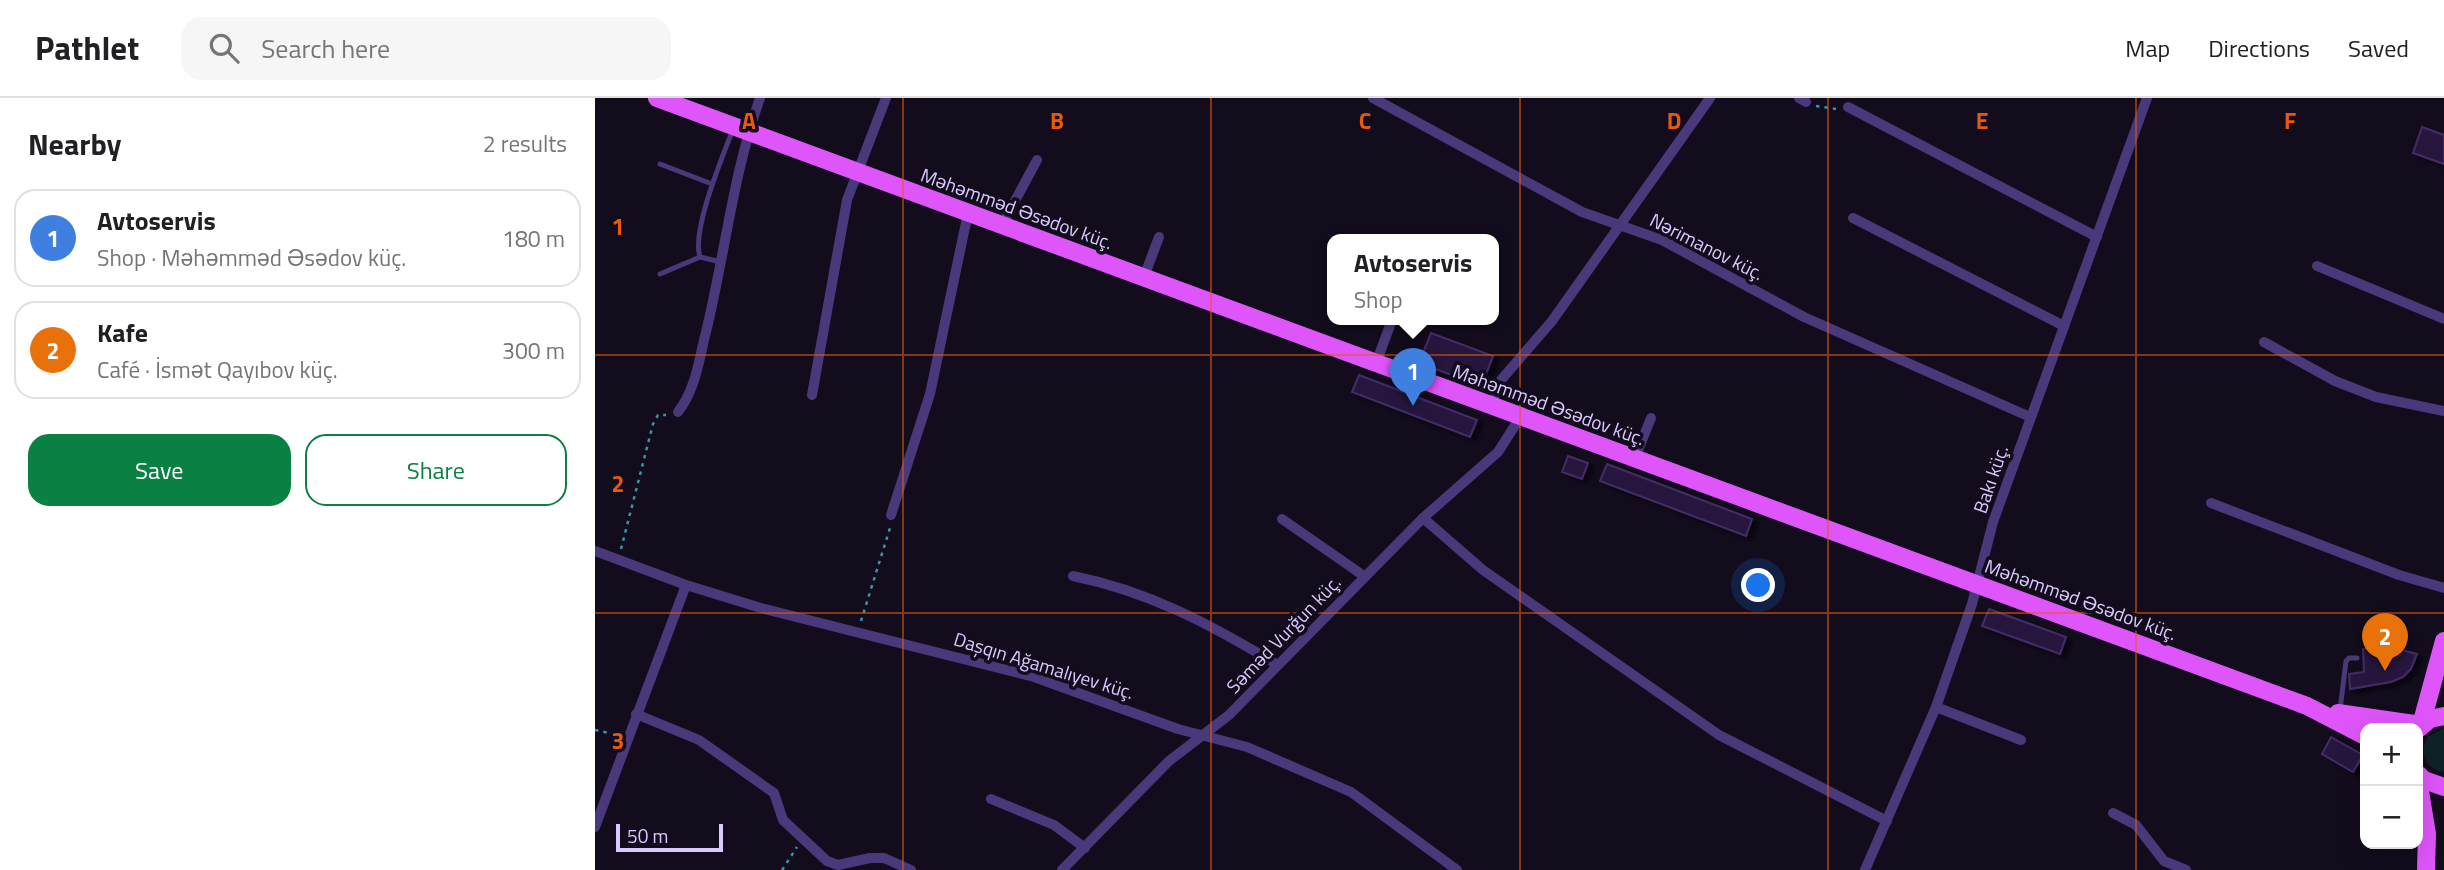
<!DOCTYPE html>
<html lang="en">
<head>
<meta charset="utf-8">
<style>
  body { margin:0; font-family:"Titillium Web",sans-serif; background:#f6f6f6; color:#202124 }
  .controls { position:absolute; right:21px; bottom:21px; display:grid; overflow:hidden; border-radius:14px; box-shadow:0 7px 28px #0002 }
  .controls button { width:63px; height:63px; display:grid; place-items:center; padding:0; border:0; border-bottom:2px solid #e0e0e0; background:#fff; color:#202124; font:35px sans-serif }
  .scale { position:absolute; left:21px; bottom:18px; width:107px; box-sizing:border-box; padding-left:7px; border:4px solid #dacafd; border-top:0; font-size:19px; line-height:24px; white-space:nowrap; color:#dacafd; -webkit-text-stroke:5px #120c1d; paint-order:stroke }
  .you { position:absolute; left:1164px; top:488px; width:24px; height:24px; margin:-18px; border:5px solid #fff; border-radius:50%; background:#1a73e8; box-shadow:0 0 0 10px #1a73e833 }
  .badge { display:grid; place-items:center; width:46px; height:46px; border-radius:50%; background:#0b8043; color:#fff; font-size:23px; font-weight:700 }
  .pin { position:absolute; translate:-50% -58px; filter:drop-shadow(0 2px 4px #0008) }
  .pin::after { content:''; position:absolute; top:37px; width:24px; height:21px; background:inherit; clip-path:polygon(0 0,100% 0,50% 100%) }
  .popup { position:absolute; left:732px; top:136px; width:172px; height:91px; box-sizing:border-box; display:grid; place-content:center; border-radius:14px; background:#fff; filter:drop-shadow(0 2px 5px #0005); font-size:23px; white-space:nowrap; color:#757577 }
  .popup b { font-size:26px; color:#202124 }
  .popup::after { content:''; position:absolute; left:50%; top:100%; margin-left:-14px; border:14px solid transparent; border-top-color:#fff }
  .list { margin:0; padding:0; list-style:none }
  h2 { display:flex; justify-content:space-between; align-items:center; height:91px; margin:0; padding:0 28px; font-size:30px }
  h2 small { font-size:23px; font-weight:400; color:#757577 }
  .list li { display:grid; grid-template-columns:46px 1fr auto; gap:21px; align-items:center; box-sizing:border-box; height:98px; margin:0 14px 14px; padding:0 14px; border:2px solid #e0e0e0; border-radius:21px }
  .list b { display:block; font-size:26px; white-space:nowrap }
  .list p { margin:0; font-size:23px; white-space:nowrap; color:#757577 }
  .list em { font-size:23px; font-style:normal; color:#757577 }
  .actions { display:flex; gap:14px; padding:21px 28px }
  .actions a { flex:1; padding:16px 0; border:2px solid #0b8043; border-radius:21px; text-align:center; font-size:24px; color:#0b8043 }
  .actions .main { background:#0b8043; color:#fff }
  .icon { flex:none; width:38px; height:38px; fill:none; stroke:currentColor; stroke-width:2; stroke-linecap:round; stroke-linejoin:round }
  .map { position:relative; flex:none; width:1849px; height:772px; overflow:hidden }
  header { display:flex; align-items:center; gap:42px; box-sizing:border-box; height:98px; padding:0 35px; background:#fff; border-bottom:2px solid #e0e0e0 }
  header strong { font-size:33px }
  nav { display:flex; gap:38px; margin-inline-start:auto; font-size:24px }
  .search { width:490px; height:63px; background:#f6f6f6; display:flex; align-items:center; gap:18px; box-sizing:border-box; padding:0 24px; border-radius:21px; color:#757577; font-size:26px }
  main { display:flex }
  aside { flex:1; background:#fff }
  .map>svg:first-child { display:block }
  .green { fill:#0f2226 }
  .building { fill:#28193d; stroke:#442c68; stroke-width:2; filter:url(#shadow) }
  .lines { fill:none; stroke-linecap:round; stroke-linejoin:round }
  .path { stroke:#3198aa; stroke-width:2.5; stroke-dasharray:3.5 5; stroke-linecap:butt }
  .lane { stroke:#49397a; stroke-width:5 }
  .street { stroke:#49397a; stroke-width:10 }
  .primary { stroke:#de55f9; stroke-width:18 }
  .grid { fill:none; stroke:#e8590c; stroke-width:2; stroke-opacity:0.55 }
  .labels { text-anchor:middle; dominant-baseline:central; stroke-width:7; stroke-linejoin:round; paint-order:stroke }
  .street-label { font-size:19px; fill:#dacafd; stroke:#120c1d }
  .grid-label { font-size:23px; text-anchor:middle; font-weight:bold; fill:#e8590c; stroke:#120c1d; stroke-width:7; stroke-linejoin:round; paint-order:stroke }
</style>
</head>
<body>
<header>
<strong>Pathlet</strong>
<div class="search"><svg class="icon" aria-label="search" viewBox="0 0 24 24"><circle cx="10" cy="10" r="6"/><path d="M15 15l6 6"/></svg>Search here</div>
<nav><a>Map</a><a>Directions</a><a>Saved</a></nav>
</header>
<main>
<aside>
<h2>Nearby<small>2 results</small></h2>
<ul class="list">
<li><span class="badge" style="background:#3f7fe0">1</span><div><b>Avtoservis</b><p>Shop · Məhəmməd Əsədov küç.</p></div><em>180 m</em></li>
<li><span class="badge" style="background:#e8710a">2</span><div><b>Kafe</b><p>Café · İsmət Qayıbov küç.</p></div><em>300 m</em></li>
</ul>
<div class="actions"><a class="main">Save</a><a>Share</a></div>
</aside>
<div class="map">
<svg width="1849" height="772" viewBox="0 0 1849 772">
  <defs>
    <filter id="shadow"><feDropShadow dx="5.5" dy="3.5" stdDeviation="2" flood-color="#0009"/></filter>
  </defs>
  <rect width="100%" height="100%" fill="#120c1d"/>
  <path class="green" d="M1849 630V674C1830 671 1824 656 1832 639Z"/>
  <g class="building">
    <polygon points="1827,29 1849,37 1849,66 1818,55"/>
    <polygon points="836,235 898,258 890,279 863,269 859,278 824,265"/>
    <polygon points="764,277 882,322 875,339 757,294"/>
    <polygon points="973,358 993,365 987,381 967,374"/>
    <polygon points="1012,366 1157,421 1151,438 1005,383"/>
    <polygon points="1394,511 1471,539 1465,556 1387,528"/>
    <polygon points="1788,547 1822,556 1816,571 1808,579 1796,584 1755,591 1754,576 1769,574 1768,551"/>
    <polygon points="1736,639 1768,657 1758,674 1727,656"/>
  </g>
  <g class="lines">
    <g class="path">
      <polyline points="1221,8 1241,11"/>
      <polyline points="26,451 58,326 63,317 71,317"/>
      <polyline points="266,523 295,430"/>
      <polyline points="0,632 23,637"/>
      <polyline points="187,772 202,749"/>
    </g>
    <g class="lane">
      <polyline points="65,66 117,86"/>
      <path d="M126 164 105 159C96 133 128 58 138 31"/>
      <polyline points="65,176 105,159"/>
      <polyline points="1745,612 1751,563 1754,560 1762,560"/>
    </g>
    <g class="street">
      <polyline points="778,0 987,114 1067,142 1209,219 1435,319"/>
      <polyline points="1204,0 1211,4"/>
      <polyline points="1253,9 1502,139"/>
      <polyline points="1258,120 1469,228"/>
      <polyline points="407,127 442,62"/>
      <polyline points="1722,168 1849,221"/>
      <polyline points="549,179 564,139"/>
      <polyline points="1669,244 1740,283 1781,299 1849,313"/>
      <polyline points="781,265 797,222"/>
      <polyline points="217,297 252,102 291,0"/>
      <polyline points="896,307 906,282 957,223 1115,0"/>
      <path d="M83 314C101 291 104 261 111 234 130 156 138 76 165 0"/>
      <polyline points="1040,360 1056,320"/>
      <polyline points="1616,405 1804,477 1849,490"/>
      <polyline points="296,417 335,296 373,115"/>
      <polyline points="828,420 888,472 1124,637 1292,723"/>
      <polyline points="687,421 769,478"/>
      <polyline points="0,453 91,487 166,510 439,579 583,631 652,649 756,694 862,772"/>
      <path d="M478 478C553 493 617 527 681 566"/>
      <polyline points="1341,609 1426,642"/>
      <polyline points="41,616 104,642 179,695 188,722 232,763 243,767 275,760 289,760 316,772"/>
      <polyline points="396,701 459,727 490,750"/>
      <polyline points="1518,715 1541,727 1569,763 1591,772"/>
      <polyline points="0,729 91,487"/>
      <polyline points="467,772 574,663 634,617 828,420 903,354 926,318"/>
      <polyline points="1270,772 1341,609 1377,506 1398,424 1552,0"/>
    </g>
    <g class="primary">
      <polyline points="62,0 1712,608 1770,638"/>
      <polyline points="1743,615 1826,627 1849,543"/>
      <polyline points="1823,631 1835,621 1849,618"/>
      <polyline points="1823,676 1829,682 1849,689"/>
      <polyline points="1823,681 1832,736 1831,772"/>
    </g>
  </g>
  <path class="grid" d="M308 0V772M616 0V772M925 0V772M1233 0V772M1541 0V772M0 257H1849M0 515H1849"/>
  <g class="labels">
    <g class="street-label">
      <text transform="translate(422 110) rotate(20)">Məhəmməd Əsədov küç.</text>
      <text transform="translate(1112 148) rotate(27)">Nərimanov küç.</text>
      <text transform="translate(954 306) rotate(20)">Məhəmməd Əsədov küç.</text>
      <text transform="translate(1395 381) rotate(-71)">Bakı küç.</text>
      <text transform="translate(1486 501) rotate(20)">Məhəmməd Əsədov küç.</text>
      <text transform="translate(688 536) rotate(-46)">Səməd Vurğun küç.</text>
      <text transform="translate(449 567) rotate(17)">Daşqın Ağamalıyev küç.</text>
    </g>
  </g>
  <g class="grid-label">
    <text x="154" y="31">A</text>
    <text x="462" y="31">B</text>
    <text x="770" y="31">C</text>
    <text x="1079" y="31">D</text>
    <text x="1387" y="31">E</text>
    <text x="1695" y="31">F</text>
    <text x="23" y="137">1</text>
    <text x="23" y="394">2</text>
    <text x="23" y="651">3</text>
  </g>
</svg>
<div class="controls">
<button>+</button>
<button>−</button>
</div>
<div class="scale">50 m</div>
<div class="you"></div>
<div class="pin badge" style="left:818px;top:308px;background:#3f7fe0">1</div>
<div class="popup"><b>Avtoservis</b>Shop</div>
<div class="pin badge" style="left:1790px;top:573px;background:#e8710a">2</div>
</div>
</main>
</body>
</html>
